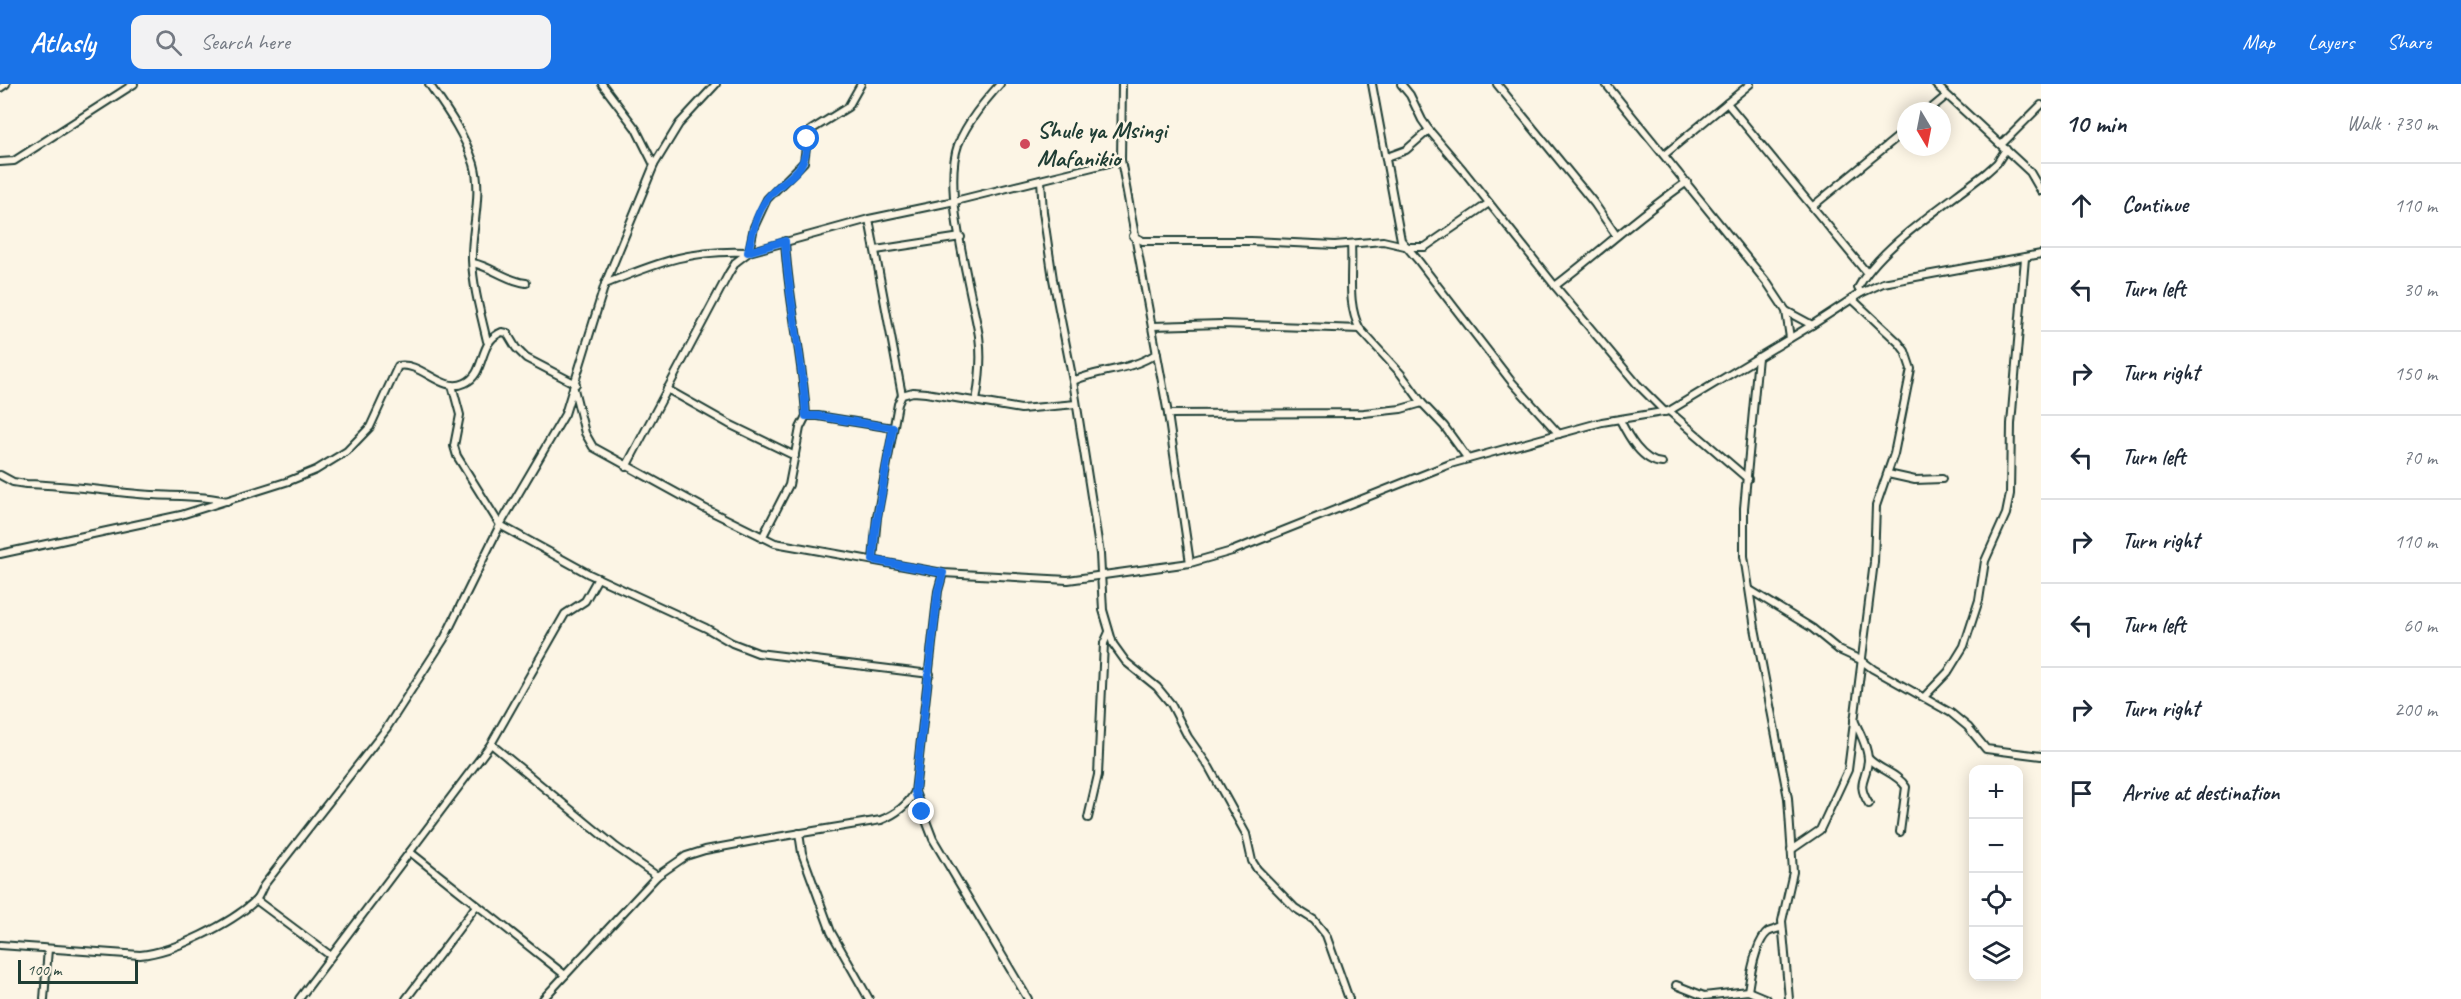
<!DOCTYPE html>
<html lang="en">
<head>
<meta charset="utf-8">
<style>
  body { margin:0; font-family:Caveat,sans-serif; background:#f2f2f3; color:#1f2937 }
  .controls { position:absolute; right:18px; bottom:18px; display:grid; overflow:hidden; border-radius:12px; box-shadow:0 3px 15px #0003 }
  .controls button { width:54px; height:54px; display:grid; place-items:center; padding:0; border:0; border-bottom:2px solid #e0e1e3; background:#fff; color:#1f2937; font:30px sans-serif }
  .compass { position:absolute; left:1897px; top:18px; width:54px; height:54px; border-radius:50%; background:#fff; box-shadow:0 3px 15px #0003; rotate:170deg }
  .scale { position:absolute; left:18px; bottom:15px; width:120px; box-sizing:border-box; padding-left:6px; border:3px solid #1f3d34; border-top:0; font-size:16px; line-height:21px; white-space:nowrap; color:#1f3d34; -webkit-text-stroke:4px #fcf5e5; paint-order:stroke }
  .stop { position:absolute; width:18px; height:18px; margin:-14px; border:4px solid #1a73e8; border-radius:50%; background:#fff }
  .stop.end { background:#1a73e8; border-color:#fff; box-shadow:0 2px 6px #0008 }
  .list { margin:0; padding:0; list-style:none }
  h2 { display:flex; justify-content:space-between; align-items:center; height:78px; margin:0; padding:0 24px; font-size:26px }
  h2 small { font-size:20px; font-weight:400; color:#747a83 }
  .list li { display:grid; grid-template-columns:39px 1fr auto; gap:18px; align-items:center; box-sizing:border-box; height:84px; padding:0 24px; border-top:2px solid #e0e1e3 }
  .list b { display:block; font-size:22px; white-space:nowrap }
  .list em { font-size:20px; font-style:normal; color:#747a83 }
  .icon { flex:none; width:33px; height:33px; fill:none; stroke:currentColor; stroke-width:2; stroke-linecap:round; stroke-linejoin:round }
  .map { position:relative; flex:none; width:2041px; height:915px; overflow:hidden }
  header { display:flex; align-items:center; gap:36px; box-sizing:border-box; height:84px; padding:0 30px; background:#1a73e8; color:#fff }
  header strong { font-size:28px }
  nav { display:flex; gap:33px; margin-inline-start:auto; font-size:21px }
  .search { width:420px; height:54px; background:#f2f2f3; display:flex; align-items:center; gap:15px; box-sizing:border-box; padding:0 21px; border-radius:12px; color:#747a83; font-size:22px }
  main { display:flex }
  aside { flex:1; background:#fff }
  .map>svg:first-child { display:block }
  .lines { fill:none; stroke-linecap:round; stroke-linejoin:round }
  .minor-casing { stroke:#1f3d34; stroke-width:10 }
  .minor { stroke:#fcf5e5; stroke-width:6 }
  .route { stroke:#1a73e8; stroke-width:8 }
  .poi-dot { fill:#d1495b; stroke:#fcf5e5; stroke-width:2 }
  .labels { text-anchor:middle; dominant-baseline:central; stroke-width:5; stroke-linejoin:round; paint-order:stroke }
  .poi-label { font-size:24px; font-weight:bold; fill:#1f3d34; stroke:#fcf5e5; text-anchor:start }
</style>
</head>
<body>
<header>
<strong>Atlasly</strong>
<div class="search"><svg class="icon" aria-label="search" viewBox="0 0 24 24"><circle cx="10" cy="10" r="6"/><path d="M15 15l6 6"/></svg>Search here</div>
<nav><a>Map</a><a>Layers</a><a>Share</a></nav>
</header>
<main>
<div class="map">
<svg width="2041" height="915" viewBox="0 0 2041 915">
  <rect width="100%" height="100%" fill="#fcf5e5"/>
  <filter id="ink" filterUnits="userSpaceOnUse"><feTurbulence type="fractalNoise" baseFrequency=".0167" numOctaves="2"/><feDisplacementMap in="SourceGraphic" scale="12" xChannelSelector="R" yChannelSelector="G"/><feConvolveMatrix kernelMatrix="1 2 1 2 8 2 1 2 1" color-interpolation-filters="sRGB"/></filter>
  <g filter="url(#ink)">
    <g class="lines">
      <g class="minor-casing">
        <g id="minor">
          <path d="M429 0C447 26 464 49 474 80 483 111 471 145 472 176 473 203 481 231 487 257"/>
          <polyline points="1122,0 1121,76 1168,330 1190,479"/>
          <polyline points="1372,0 1401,156 1417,175 1511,297 1559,350"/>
          <polyline points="1401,0 1410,11 1422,36 1429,46 1463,86 1555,202 1637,300 1665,328"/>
          <polyline points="1497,0 1594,119 1616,151"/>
          <polyline points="1606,0 1768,200 1786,227 1790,254"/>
          <polyline points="1935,0 2030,88 2041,107"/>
          <polyline points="0,4 6,0"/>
          <polyline points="1727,19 1866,188"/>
          <polyline points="1928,27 1946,12"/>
          <polyline points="2002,60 2041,21"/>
          <polyline points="1664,71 1750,0"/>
          <polyline points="1387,73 1406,66 1429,46"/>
          <polyline points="0,78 14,77 134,0"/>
          <polyline points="654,81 679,40 716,0"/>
          <polyline points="1041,96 1043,128 1053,195 1073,297 1100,470 1103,526 1113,560 1126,578 1157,603 1171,620 1188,653 1209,683 1246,750 1252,777 1257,785 1295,824 1314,836 1326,851 1349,915"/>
          <polyline points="1813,122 1906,46"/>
          <polyline points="869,135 902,311"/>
          <polyline points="1133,152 1143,157 1251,157 1335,161 1383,157 1409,163 1425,163 1489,119"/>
          <path d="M785 157C788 216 803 273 806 332"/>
          <path d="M1351 160C1353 187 1346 220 1360 245L1401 290 1422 319 1444 342 1468 375"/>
          <polyline points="876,166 961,153"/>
          <path d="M473 179C492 183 507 197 526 199"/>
          <path d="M605 200C658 179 690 165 749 168L754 143 767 115 804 78 807 55 811 46 848 23 861 0"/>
          <path d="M1555 202C1600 168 1640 130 1687 98"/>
          <path d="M1861 209 1858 204C1879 162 1950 118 1987 88L1997 79 2006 65"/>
          <polyline points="1786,227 1812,241"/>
          <polyline points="1152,242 1222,240 1360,245"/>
          <polyline points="1758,273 1744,424 1744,472 1755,544 1788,714 1793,788 1782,837 1789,915"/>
          <path d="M1073 297C1100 285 1131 287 1157 269"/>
          <polyline points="452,301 460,331 454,362 457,372 500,441 589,490 706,544 732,559 758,569 930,590"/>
          <polyline points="574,305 585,349 593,363 704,424 775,459 943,489 1068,496 1190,479 1232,467 1450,380 1602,338 1669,327 1812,241 1861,209 1883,199 2041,170"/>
          <polyline points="667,305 729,340 795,372"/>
          <path d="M976 317C980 295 982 274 979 252 971 204 942 106 958 61 967 38 984 18 1000 0"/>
          <polyline points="1669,327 1748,395"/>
          <polyline points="1168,330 1364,329 1401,325 1422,319"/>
          <path d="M1620 336C1628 352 1642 378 1662 379"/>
          <polyline points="626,383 729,189 736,178 749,168 869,135 955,117 1121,76"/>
          <polyline points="1888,390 1915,396 1942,395"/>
          <path d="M0 391 13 398 26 400C64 401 100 406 138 410 168 413 198 410 227 417"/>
          <polyline points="762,454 789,401 800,344 806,332 818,332 893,344"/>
          <path d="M0 470 181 431 289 397 316 386 347 367 370 343 398 282C421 277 442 310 465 299 487 289 477 258 502 248L507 249 516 264 526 274 576 300"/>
          <polyline points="873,476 877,433 898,320 902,311 913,308 926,309 1021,325 1076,320"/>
          <polyline points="1750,506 1812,544 1839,566 1861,576 1873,585 1951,629 1968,643 1986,665 2041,672"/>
          <polyline points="1924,613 1948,588 1964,562 1979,516 1985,477 2006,430 2010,410 2011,340 2025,174"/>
          <path d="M1854 636C1859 647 1868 663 1868 676 1867 696 1855 698 1869 720"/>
          <polyline points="491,660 616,763 657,792"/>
          <path d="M1868 674C1879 686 1897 689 1906 703L1900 748"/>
          <polyline points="915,708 933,755 1028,915"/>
          <polyline points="1088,734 1098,691 1104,559 1109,548"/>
          <polyline points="799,749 802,769 831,848 869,915"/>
          <polyline points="1791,766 1820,746 1848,686 1874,478 1876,422 1894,370 1911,285 1905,267 1899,259 1852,215"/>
          <polyline points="410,768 565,891"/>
          <polyline points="256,816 331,872"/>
          <path d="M0 861 140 871C174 868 230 840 255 817 259 813 261 806 264 801L386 645 444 555 500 441 565 330 605 200 654 81 636 45 602 0"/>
          <polyline points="1676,901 1704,912 1748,907 1767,915"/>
          <path d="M1748 907C1750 893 1756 857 1768 848 1772 846 1778 845 1782 843"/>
          <polyline points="44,915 48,865"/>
          <polyline points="299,915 491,660 565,530 585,517 598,494"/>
          <polyline points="406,915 476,822"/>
          <path d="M543 915 657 792 686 772 705 766 759 756 881 736C896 730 907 722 915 708L938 507 943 489"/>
        </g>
      </g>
      <use href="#minor" class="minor"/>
    </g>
  </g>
  <g class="lines" filter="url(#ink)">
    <path class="route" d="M807 55C807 92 785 91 767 115 756 130 752 150 748 168L785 157C788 216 803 273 806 332H818L893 344 875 447 873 476 943 489 938 507 915 708 922 728"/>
  </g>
  <circle class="poi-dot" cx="1025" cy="60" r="6"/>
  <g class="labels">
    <g class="poi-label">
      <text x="1037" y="46">Shule ya Msingi<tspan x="1037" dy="28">Mafanikio</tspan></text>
    </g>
  </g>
</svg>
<div class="controls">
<button>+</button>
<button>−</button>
<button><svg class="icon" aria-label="locate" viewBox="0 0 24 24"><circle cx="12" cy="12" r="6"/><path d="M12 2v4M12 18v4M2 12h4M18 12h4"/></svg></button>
<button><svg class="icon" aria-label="layers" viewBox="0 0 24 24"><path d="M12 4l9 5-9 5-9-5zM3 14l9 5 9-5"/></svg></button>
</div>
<svg class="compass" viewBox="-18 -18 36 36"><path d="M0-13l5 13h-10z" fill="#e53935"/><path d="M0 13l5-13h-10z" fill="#747a83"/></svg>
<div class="scale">100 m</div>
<div class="stop" style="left:807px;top:55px"></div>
<div class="stop end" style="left:922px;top:728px"></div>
</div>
<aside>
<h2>10 min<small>Walk · 730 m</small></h2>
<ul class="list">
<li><svg class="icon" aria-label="ahead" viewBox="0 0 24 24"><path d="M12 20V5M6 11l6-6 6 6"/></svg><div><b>Continue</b></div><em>110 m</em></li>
<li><svg class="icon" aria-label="left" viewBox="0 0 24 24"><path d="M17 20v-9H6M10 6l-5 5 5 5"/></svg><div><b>Turn left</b></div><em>30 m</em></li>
<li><svg class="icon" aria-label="right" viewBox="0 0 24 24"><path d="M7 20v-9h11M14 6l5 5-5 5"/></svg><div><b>Turn right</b></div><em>150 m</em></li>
<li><svg class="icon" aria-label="left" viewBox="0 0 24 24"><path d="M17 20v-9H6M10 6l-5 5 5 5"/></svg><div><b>Turn left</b></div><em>70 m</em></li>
<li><svg class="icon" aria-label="right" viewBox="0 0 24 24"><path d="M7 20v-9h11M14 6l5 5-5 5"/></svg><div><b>Turn right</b></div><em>110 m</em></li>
<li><svg class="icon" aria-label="left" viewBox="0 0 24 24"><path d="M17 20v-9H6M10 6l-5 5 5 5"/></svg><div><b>Turn left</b></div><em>60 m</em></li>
<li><svg class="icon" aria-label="right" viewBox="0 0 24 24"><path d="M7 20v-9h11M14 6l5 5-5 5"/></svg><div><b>Turn right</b></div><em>200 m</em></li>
<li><svg class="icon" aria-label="arrive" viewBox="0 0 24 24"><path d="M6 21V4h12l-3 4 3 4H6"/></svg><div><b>Arrive at destination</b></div></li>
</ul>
</aside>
</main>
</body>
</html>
